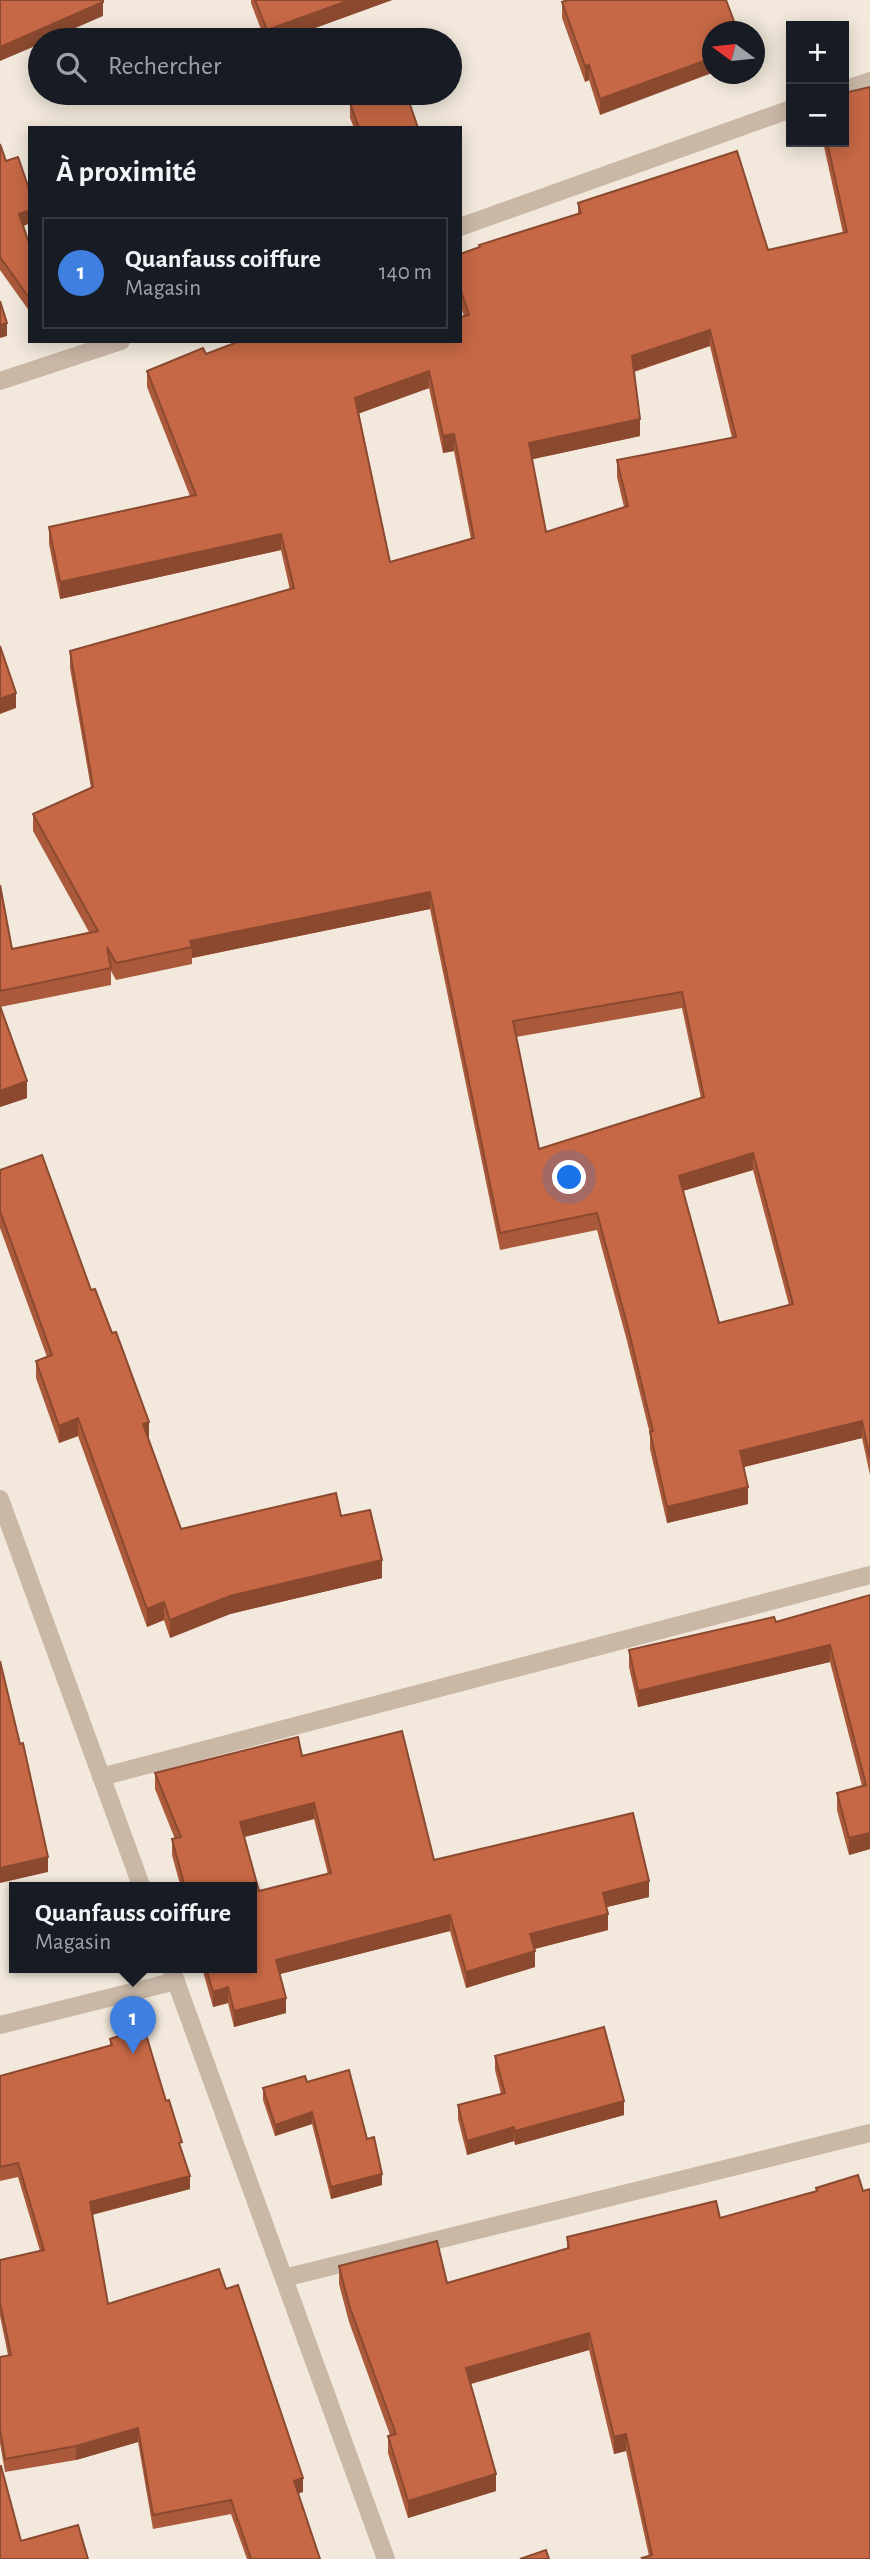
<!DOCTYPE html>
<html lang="fr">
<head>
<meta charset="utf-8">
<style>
  body { margin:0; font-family:"Alegreya Sans",sans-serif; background:#242831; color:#f1f3f6 }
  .controls { position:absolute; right:21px; top:21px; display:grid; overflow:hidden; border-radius:0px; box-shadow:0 4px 18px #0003 }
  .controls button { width:63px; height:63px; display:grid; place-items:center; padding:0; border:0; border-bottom:2px solid #363941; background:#171b24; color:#f1f3f6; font:35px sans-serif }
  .compass { position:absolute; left:702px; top:21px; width:63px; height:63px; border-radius:50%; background:#171b24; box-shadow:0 4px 18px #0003; rotate:285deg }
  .you { position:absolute; left:570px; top:1178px; width:24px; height:24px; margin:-18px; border:5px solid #fff; border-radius:50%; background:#1a73e8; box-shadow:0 0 0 10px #1a73e833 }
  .badge { display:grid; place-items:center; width:46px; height:46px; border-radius:50%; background:#0b8043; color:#fff; font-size:23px; font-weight:700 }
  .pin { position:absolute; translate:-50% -58px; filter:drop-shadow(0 2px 4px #0008) }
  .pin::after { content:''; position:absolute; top:37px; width:24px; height:21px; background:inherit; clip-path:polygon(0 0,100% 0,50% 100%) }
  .popup { position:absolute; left:9px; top:1882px; width:248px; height:91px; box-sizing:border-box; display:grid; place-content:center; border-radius:0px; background:#171b24; filter:drop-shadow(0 2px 5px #0005); font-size:23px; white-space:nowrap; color:#9ea1a6 }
  .popup b { font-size:26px; color:#f1f3f6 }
  .popup::after { content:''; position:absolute; left:50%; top:100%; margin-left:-14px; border:14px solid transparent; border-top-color:#171b24 }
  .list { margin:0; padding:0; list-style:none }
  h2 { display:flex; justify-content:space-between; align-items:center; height:91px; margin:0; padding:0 28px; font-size:30px }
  h2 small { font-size:23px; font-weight:400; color:#9ea1a6 }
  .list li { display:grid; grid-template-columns:46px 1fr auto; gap:21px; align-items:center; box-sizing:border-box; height:112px; margin:0 14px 14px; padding:0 14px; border:2px solid #363941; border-radius:0px }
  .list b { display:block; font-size:26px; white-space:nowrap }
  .list p { margin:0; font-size:23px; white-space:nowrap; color:#9ea1a6 }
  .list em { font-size:23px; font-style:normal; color:#9ea1a6 }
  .icon { flex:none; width:38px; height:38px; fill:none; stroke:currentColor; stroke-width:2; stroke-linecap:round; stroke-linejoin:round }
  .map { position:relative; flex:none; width:870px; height:2559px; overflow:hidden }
  .search { position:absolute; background:#171b24; box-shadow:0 4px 18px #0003; left:28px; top:28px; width:434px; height:77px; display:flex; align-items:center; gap:18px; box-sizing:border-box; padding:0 24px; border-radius:38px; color:#9ea1a6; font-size:26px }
  .panel { position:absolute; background:#171b24; box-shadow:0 4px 18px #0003; left:28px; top:126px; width:434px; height:217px; border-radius:0px }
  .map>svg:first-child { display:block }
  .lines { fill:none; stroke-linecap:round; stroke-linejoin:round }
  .minor { stroke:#cab8a7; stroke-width:18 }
  .wall { fill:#aa593b; fill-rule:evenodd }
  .shaded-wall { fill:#8b4930 }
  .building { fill:#c66845; stroke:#8b4930; stroke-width:2; fill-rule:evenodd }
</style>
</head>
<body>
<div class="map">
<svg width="870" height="2559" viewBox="0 0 870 2559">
  <rect width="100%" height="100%" fill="#f2e8db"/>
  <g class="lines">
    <g class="minor">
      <polyline points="844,90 870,81"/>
      <polyline points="460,227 791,109"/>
      <polyline points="0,381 121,341"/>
      <polyline points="0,1499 142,1888"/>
      <polyline points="101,1777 870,1575"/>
      <polyline points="171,1968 386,2559"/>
      <polyline points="0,2025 176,1981"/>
      <polyline points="284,2278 870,2133"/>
    </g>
  </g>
  <g class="wall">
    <polygon points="251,0 392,0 282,40 265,40 251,3"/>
    <polygon points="566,0 726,0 600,115 589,80 585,82 562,18 562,2"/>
    <path d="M870 87V1475L862 1438 744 1467 748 1504 667 1523 650 1449V1434L627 1341 597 1230 500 1250 430 909 192 958V964L116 980 111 971V985L0 1007 27 1098 0 1107V885L12 949 89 932 33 831V814L91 788 70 668V651L290 590 281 550 60 599 49 544V527L190 496 147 387V371L206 354 460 341 464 316 460 305V254L578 214V203L768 250 843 233 823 142H844ZM710 346 732 438 617 460V477L624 507 546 532 532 459 640 436 634 372ZM429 388 443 453 454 451 471 539 390 562 359 413ZM682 1008 701 1098 539 1149 516 1037ZM753 1170 789 1305 719 1323 683 1191Z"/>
    <polygon points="350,103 418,128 354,128 350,118"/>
    <polygon points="0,144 6,161 30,192 30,223 23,226 30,246 30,312 0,270"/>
    <polygon points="0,1170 91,1290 149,1440 181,1529 341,1516 382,1578 230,1614 170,1638 164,1620 147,1627 78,1436 59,1443 36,1378 36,1361 47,1357 0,1228"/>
    <polygon points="870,1595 870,1849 849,1855 837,1810 837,1793 862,1786 830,1662 638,1707 629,1667 629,1650 776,1622"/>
    <path d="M302 1756 434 1860 649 1897 606 1907 608 1930 535 1949V1967L466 1988 450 1931 280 1974 286 2013 234 2027 228 2003 213 2007 202 1968H252V1888H181L172 1855V1839H175L155 1789V1773ZM314 1819 328 1874 259 1891 244 1837Z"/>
    <polygon points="110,2039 166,2101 182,2151 190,2189 92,2215 108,2304 226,2289 303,2492 298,2493 320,2559 247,2559 231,2514 153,2529 138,2442 76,2460 5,2472 0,2443 0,2357 8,2355 0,2316 0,2260 40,2251 18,2177 0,2181 0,2076 110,2046"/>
    <polygon points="495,2056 624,2115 515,2145 514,2141 467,2155 458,2119 458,2105 501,2094 495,2070"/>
    <polygon points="307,2082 367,2139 382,2185 331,2199 312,2124 275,2136 263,2100 263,2088"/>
    <polygon points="816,2188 870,2559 649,2556 626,2451 614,2454 589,2350 471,2384 496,2491 408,2518 388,2453 388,2436 390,2435 349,2322 339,2284 339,2266 447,2283 567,2249 567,2237 720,2218 816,2191"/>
  </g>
  <g class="shaded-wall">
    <polygon points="350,0 392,0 282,40 267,40 267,30"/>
    <polygon points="103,2 103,16 48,40 40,40 40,44 0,61 0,47"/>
    <polygon points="712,58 712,73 600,115 600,99"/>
    <polygon points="589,65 589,80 585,82 585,66"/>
    <polygon points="30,210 30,223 19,228 19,214"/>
    <polygon points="7,323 7,336 0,338 0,325"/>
    <polygon points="710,330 710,346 632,372 632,356"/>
    <polygon points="429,371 429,388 355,415 355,398"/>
    <polygon points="640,419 640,436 529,460 529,443"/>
    <polygon points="454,434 454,451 443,453 443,436"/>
    <polygon points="281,534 281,550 60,599 60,582"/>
    <polygon points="16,693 16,708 0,714 0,699"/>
    <polygon points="430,892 430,909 192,958 192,947 190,941"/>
    <polygon points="27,1081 27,1098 0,1107 0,1091"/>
    <polygon points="753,1153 753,1170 679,1192 679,1176"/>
    <polygon points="78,1418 78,1436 59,1443 59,1426"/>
    <polygon points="862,1421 862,1438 740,1468 740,1451"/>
    <polygon points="149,1422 149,1440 143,1424"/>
    <polygon points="748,1487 748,1504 667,1523 667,1507"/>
    <polygon points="382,1560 382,1578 230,1614 170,1638 170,1620 230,1596"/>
    <polygon points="164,1602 164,1620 147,1627 147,1609"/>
    <polygon points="830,1645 830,1662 638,1707 638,1691"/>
    <polygon points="314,1803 314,1819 240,1838 240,1822"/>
    <polygon points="870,1833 870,1849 849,1855 849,1838"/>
    <polygon points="48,1857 48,1872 0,1883 0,1868"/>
    <polygon points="649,1881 649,1897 603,1908 603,1893"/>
    <polygon points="608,1914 608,1930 530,1950 530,1934"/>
    <polygon points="450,1915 450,1931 276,1975 276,1960"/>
    <polygon points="535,1951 535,1967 466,1988 466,1972"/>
    <polygon points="228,1987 228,2003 213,2007 213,1992"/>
    <polygon points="286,1998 286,2013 234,2027 234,2011"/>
    <polygon points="624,2101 624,2115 515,2145 515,2131"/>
    <polygon points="312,2112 312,2124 275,2136 275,2125"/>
    <polygon points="514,2127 514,2141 467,2155 467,2141"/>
    <polygon points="382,2174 382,2185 331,2199 331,2187"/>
    <polygon points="190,2176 190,2189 90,2215 90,2202"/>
    <polygon points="589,2333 589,2350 466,2385 466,2368"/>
    <polygon points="138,2428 138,2442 76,2460 76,2446"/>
    <polygon points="626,2434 626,2451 614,2454 614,2437"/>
    <polygon points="496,2474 496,2491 408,2518 408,2501"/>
    <polygon points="303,2478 303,2492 294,2495 294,2481"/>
  </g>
  <g class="building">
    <polygon points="0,0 103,0 103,2 0,47"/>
    <polygon points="255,0 350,0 267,30"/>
    <polygon points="568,0 726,0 738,32 712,32 712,58 600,99 589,65 585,66 562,2"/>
    <path d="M870 87V1458L862 1421 740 1451 748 1487 667 1507 650 1432 653 1431 627 1324 597 1213 500 1233 430 892 190 941 192 947 116 963 107 947 111 968 0 991V885L12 949 98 931 33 814 93 787 70 651 294 588 281 534 60 582 49 527 196 495 147 371 203 348 206 354 240 341H460V317L469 315 460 288V254L480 247 479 245 581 213 578 203 737 151 768 250 847 232 827 142H844V93ZM710 330 736 437 617 460 628 506 546 532 529 443 640 419 632 356ZM429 371 443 436 454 434 474 538 390 562 355 398ZM682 992 704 1097 539 1149 513 1021ZM753 1153 793 1304 719 1323 679 1176Z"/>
    <polygon points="377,93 406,93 418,128 359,128 350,103"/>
    <polygon points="0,144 6,161 18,157 30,192 30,210 19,214 30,246 30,299 0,257"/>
    <polygon points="0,301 7,323 0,325"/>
    <polygon points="0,646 16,693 0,699"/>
    <polygon points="0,1006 27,1081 0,1091"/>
    <polygon points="42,1155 91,1290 95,1289 112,1333 116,1332 149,1422 143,1424 181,1529 336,1493 341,1516 370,1510 382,1560 230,1596 170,1620 164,1602 147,1609 78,1418 59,1426 36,1361 52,1355 0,1211 0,1170"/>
    <polygon points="870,1595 870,1833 849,1838 837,1793 866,1785 830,1645 638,1691 629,1650 774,1617 776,1622"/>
    <polygon points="0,1661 20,1744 23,1743 48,1857 0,1868"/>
    <path d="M402 1731 434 1860 633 1813 649 1881 603 1893 608 1914 530 1934 535 1951 466 1972 450 1915 276 1960 286 1998 234 2011 228 1987 213 1992 206 1968H252V1888H185L172 1839 181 1837 155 1773 298 1737 302 1756ZM314 1803 331 1873 259 1891 240 1822Z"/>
    <polygon points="604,2027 624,2101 515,2131 514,2127 467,2141 458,2105 505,2093 495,2056"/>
    <polygon points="144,2028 166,2101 169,2100 182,2142 179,2143 190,2176 90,2202 108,2304 219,2269 226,2289 238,2285 303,2478 294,2481 320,2559 251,2559 231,2500 153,2515 138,2428 76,2446 5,2459 0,2429 0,2357 11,2355 0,2303 0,2260 44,2250 18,2163 0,2167 0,2076 112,2045 110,2039"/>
    <polygon points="349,2070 367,2139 374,2137 382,2174 331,2187 312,2112 275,2125 263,2088 305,2076 307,2082"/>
    <polygon points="858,2175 863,2191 870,2189 870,2559 643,2559 642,2558 652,2555 626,2434 614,2437 589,2333 466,2368 496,2474 408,2501 388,2436 396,2434 349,2305 339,2266 437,2241 447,2283 569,2248 567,2237 716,2201 720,2218 817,2191 816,2188"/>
    <polygon points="0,2466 1,2466 21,2541 78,2525 88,2559 0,2559"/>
    <polygon points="546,2550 549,2559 520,2559"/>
  </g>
</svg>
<div class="controls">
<button>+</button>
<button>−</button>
</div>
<svg class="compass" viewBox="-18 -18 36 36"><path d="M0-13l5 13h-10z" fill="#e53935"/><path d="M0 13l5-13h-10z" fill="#9ea1a6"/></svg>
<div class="you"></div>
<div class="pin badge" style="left:133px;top:2054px;background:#3f7fe0">1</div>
<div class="popup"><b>Quanfauss coiffure</b>Magasin</div>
<div class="search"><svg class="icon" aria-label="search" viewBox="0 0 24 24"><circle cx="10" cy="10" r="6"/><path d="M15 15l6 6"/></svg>Rechercher</div>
<section class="panel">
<h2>À proximité<small></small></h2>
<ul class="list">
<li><span class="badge" style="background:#3f7fe0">1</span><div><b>Quanfauss coiffure</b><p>Magasin</p></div><em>140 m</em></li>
</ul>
</section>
</div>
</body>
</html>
